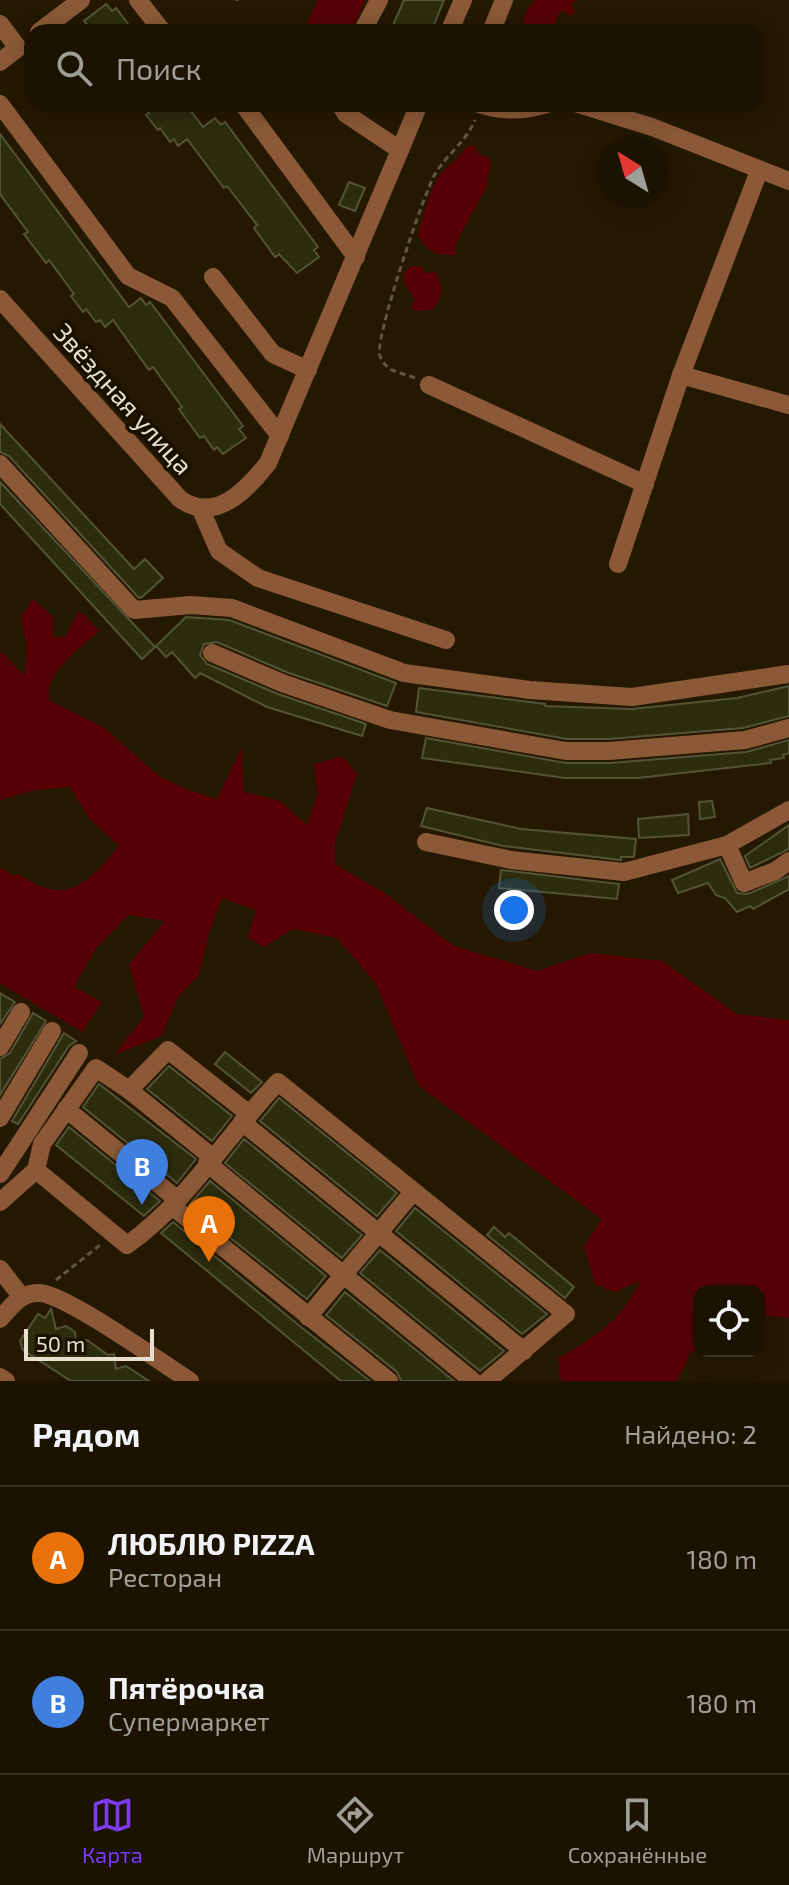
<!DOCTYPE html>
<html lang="ru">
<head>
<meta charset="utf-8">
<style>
  body { margin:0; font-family:"Exo 2",sans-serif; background:#251b0a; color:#f1f3f6 }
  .controls { position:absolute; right:24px; bottom:24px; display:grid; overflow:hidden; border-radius:16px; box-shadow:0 4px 20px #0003 }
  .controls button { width:72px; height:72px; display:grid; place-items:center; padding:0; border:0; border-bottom:2px solid #3a3222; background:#1c1200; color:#f1f3f6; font:40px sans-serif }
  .compass { position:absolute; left:597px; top:136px; width:72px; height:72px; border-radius:50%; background:#1c1200; box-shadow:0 4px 20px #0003; rotate:323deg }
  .scale { position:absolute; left:24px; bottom:20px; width:130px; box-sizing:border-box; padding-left:8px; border:4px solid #e8dfcf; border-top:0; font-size:22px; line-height:28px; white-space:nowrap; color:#e8dfcf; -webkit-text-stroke:6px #1a1000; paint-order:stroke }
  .you { position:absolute; left:514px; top:910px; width:28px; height:28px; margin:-20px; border:6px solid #fff; border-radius:50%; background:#1a73e8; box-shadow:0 0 0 12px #1a73e833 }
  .badge { display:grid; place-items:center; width:52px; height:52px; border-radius:50%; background:#7c3aed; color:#fff; font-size:26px; font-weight:700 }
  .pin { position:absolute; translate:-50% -66px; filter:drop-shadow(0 2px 4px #0008) }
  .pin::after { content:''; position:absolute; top:42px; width:28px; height:24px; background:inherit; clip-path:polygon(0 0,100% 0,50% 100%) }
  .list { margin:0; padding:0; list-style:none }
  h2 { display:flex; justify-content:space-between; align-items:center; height:104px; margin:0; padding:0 32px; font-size:34px }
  h2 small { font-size:26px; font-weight:400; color:#a09e99 }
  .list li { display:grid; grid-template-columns:52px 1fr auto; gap:24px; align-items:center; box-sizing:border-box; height:144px; padding:0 32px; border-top:2px solid #3a3222 }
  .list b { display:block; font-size:30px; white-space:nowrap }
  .list p { margin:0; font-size:26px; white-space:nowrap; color:#a09e99 }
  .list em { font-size:26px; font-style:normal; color:#a09e99 }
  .icon { flex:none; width:44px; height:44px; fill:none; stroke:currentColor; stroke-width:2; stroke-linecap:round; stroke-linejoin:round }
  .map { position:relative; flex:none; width:789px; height:1381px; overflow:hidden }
  .search { position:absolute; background:#1c1200; box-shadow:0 4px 20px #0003; left:24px; right:24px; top:24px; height:88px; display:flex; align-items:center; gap:20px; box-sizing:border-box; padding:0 28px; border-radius:24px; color:#a09e99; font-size:30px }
  .sheet { height:392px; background:#1c1200 }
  nav { display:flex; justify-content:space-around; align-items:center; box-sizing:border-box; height:112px; border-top:2px solid #3a3222; background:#1c1200; font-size:22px; color:#a09e99 }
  nav a { display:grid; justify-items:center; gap:4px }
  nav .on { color:#7c3aed }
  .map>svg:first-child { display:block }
  .green { fill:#570008 }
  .building { fill:#2c2d0d; stroke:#535435; stroke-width:2 }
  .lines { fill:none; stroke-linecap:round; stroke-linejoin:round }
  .path { stroke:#60553f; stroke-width:3; stroke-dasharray:6 4; stroke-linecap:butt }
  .minor { stroke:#8b5937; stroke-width:18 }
  .labels { text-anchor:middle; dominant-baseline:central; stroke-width:7; stroke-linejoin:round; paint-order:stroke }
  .street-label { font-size:26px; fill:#e8dfcf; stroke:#1a1000 }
</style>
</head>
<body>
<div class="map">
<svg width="789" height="1381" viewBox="0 0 789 1381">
  <rect width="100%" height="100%" fill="#251800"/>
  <g class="green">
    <polygon points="318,0 365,0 351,32 313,32 306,25"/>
    <path d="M535 0H579L571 3 575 12 570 16 564 10 558 15 552 32H527C521 18 526 11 535 0Z"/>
    <path d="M474 145 479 155 486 156 491 161 487 186 456 243V255C437 255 428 253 418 235 423 217 428 195 437 179 443 168 458 161 467 146Z"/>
    <path d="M412 266H419L427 273 435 272C445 285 443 298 432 310L415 311 411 306 415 301C410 288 394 276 412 266Z"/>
    <path d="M33 599 53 617V638L66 636 79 610 99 631C82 648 41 674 50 701L103 727 160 777 189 790 217 799 241 749 244 792 280 801 307 825 318 794 314 764 342 756 357 774 334 846 335 864 383 892 454 946 537 971 591 953 662 961 737 1014 789 1020V1318L759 1315V1291H699V1349L691 1352 677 1381H561L558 1359C595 1336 621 1322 640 1281L614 1292 595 1284 584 1246 602 1219 419 1086 376 984 337 938 293 929 264 947 248 938 256 910 222 898 209 933 199 975 179 996 161 1036 114 1055 144 1017 129 964 165 921 128 915 95 950 74 987 102 1002 82 1032 0 983V867L14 876 20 874C65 909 89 882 119 846L89 818 70 787 35 790 0 800V651L25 676 27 645 21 618Z"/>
  </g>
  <g class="building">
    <polygon points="404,0 444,0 431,32 390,32"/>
    <polygon points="106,4 112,11 116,8 134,32 93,32 84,21"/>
    <polygon points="142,104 178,104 182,110 187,106 203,127 215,118 221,125 225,122 318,247 314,250 319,257 297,273 279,254 275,257 254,228 257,225 227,186 224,188 187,139 178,146 174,139 170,142 160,128 158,130 146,115 149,113"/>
    <polygon points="0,134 129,307 141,298 146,305 150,302 243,426 239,429 246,438 223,454 217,447 214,450 204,436 200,438 179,409 182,407 153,367 149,370 113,320 105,327 100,320 96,322 86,309 83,312 71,296 74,294 49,260 46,263 24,234 28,232 0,194"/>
    <polygon points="349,182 365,188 355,211 339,205"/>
    <polygon points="0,424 134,569 145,559 163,578 142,597 139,598 9,456 0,452"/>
    <polygon points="0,482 155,647 142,659 0,504"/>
    <polygon points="186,617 229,620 396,683 387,706 286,672 217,642 204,644 200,655 207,664 278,694 366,724 362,736 267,707 200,673 195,678 172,652 166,657 156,646"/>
    <polygon points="789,686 789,716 743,728 609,739 567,739 416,712 419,688 545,704 545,706 632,709 737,698"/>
    <polygon points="426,738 566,763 610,763 746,752 789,740 789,753 783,755 784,758 770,760 771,763 638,778 565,778 422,758"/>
    <polygon points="712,801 715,817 700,819 699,802"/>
    <polygon points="427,808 521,829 636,839 634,857 621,857 621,860 503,846 421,826"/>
    <polygon points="688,814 689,835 639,838 638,819"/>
    <polygon points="789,825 789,849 750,868 745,856"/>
    <polygon points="720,859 737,893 748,894 789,876 789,889 753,909 750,906 737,912 725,898 716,895 708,883 678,893 672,880"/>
    <polygon points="501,870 619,884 617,899 499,888"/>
    <polygon points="0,993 15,1002 0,1024"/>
    <polygon points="33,1013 46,1021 0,1095 0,1059 10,1053"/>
    <polygon points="64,1033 76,1041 69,1046 18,1124 12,1121"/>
    <polygon points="225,1052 262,1082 251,1093 215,1064"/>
    <polygon points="169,1066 232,1116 212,1141 147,1089"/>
    <polygon points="99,1084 196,1159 177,1183 83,1107"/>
    <polygon points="279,1098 397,1193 377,1216 260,1121"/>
    <polygon points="69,1127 160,1201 144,1216 56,1145"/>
    <polygon points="244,1139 362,1235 342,1258 225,1163"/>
    <polygon points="210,1181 326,1276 307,1299 189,1205"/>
    <polygon points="415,1208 547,1314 522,1334 396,1231"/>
    <polygon points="173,1222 301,1327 370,1381 341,1381 161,1233"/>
    <polygon points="494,1227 505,1237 509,1233 574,1287 565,1298 487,1235"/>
    <polygon points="380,1250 504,1351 480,1371 360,1273"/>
    <polygon points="345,1292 454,1381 401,1381 397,1372 326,1315"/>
    <polygon points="51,1309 56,1329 66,1326 75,1332 76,1342 87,1340 108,1355 114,1354 116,1369 126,1366 149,1381 71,1381 23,1350 20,1341 38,1314 45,1318"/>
  </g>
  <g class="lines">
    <g class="path">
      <polyline points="237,1 237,0"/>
      <path d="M415 378C400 372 387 373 380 356 373 343 424 193 435 174 447 154 466 142 475 120"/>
      <polyline points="56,1280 100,1245"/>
    </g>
    <g class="minor">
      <polyline points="138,0 163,32"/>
      <polyline points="0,24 18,48 0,62"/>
      <polyline points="39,32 81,0"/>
      <polyline points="362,32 379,0"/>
      <polyline points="449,32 463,0"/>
      <polyline points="491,32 504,0"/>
      <polyline points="0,104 128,276 172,298 280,436"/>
      <polyline points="243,104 356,257"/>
      <path d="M479 104C503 112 523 111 547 104"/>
      <polyline points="578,104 652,127 789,181"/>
      <polyline points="400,150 419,104"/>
      <polyline points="213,277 273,354 308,370"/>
      <path d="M0 299 180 499C215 524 247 490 268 463L400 150 346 114 340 104"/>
      <polyline points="681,375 789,405"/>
      <polyline points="429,385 645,484"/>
      <polyline points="0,464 134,610 191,605 232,608 404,673 530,690 632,697 789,674"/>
      <polyline points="201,510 219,551 258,578 446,640"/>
      <polyline points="618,564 681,375 759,171"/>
      <polyline points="212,653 282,683 390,720 566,751 609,751 745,740 789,728"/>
      <polyline points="789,810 727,845 744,883 775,871 789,861"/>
      <polyline points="426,842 511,860 624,872 727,845"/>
      <polyline points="0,1047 21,1012"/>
      <polyline points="129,1090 168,1050 248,1113"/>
      <polyline points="66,1109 178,1200"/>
      <polyline points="0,1118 52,1031"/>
      <polyline points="242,1122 524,1351"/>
      <polyline points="207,1163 473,1381"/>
      <path d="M36 1170 127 1245C188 1202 227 1135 278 1082L566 1314 487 1381"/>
      <polyline points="0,1174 79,1053"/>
      <polyline points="0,1202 36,1170 42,1144 96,1068 129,1090 212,1157"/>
      <polyline points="172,1206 389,1381"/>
      <polyline points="0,1269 21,1296"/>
      <polyline points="308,1317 413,1192"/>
      <path d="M0 1319C12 1306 21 1292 40 1293 67 1295 162 1363 190 1381"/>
      <polyline points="0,1377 6,1381"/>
    </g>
  </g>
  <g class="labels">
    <g class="street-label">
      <text transform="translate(124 398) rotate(48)">Звёздная улица</text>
    </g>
  </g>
</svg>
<div class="controls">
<button><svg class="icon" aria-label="locate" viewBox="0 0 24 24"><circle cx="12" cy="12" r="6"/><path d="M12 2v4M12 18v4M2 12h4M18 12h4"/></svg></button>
</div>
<svg class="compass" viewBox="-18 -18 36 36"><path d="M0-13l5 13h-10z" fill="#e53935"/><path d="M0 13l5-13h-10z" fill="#a09e99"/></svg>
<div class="scale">50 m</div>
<div class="you"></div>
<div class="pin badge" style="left:209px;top:1262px;background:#e8710a">A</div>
<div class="pin badge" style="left:142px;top:1205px;background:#3f7fe0">B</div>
<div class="search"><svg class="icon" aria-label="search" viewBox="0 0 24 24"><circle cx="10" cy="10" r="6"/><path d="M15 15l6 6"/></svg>Поиск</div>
</div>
<section class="sheet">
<h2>Рядом<small>Найдено: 2</small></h2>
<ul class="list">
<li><span class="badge" style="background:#e8710a">A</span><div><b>ЛЮБЛЮ PIZZA</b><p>Ресторан</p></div><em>180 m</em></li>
<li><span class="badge" style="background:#3f7fe0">B</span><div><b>Пятёрочка</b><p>Супермаркет</p></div><em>180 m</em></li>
</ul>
</section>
<nav>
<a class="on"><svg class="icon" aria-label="map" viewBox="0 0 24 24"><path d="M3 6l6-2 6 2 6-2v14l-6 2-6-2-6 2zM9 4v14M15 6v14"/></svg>Карта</a>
<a><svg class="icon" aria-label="directions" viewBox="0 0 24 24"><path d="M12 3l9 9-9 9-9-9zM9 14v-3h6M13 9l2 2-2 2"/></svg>Маршрут</a>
<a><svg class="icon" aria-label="saved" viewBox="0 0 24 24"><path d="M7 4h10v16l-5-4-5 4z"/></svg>Сохранённые</a>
</nav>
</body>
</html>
